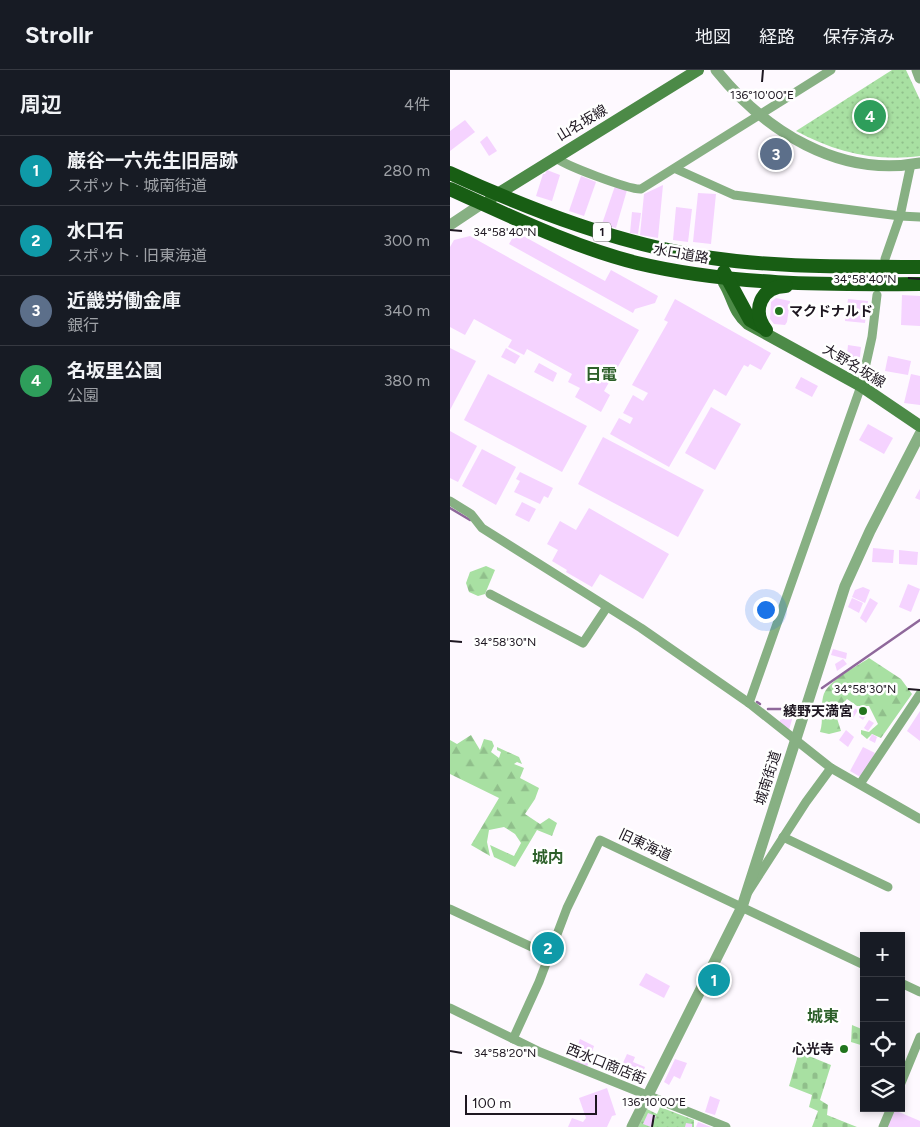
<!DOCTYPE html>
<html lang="ja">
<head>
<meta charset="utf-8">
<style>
  body { margin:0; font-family:Figtree,"Noto Sans JP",sans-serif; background:#20242c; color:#f1f3f6 }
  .controls { position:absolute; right:15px; bottom:15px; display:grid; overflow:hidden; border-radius:0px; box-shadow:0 2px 8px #0003 }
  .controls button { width:45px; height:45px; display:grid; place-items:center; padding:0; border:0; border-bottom:1px solid #363941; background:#171b24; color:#f1f3f6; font:25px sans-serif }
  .scale { position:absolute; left:15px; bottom:12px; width:132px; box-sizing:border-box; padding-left:5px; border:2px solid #1e1721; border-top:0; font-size:14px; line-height:18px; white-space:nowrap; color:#1e1721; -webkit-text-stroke:4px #fff; paint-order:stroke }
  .you { position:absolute; left:315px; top:539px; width:18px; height:18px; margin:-12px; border:4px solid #fff; border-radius:50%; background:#1a73e8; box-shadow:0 0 0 8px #1a73e833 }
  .badge { display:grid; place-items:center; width:32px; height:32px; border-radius:50%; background:#0b8043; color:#fff; font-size:16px; font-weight:700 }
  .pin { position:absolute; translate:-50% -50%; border:2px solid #fff; box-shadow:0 1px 5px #0006 }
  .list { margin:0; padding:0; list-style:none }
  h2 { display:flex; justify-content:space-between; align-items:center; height:65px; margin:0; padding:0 20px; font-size:21px }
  h2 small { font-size:16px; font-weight:400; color:#9ea1a6 }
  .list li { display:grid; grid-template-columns:32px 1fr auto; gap:15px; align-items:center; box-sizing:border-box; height:70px; padding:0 20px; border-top:1px solid #363941 }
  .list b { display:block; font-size:19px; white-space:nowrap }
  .list p { margin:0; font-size:16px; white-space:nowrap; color:#9ea1a6 }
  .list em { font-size:16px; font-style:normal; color:#9ea1a6 }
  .icon { flex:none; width:28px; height:28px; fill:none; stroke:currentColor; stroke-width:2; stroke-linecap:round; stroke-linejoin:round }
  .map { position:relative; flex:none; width:470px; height:1057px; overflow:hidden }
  header { display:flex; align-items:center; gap:30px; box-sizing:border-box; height:70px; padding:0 25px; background:#171b24; border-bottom:1px solid #363941 }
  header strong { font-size:24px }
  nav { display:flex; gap:28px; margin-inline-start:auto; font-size:18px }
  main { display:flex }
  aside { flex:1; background:#171b24 }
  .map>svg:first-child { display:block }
  .forest { fill:url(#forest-firs) }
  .cemetery { fill:url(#cemetery-stones) }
  .park { fill:url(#park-dots) }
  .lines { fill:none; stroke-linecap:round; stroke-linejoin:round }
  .stream { stroke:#8f689b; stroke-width:2.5 }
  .building { fill:#f5d3ff }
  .minor { stroke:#87b083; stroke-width:9 }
  .tertiary { stroke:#87b083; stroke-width:11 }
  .secondary { stroke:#4c8a47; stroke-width:12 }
  .trunk { stroke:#185e14; stroke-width:14 }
  .ticks { fill:none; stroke:#1e1721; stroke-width:2 }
  .poi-dot { fill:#21741d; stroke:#fff; stroke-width:2 }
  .labels { text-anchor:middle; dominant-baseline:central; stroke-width:5; stroke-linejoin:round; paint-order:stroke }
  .shield { fill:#fff; stroke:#625d64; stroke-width:1 }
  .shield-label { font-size:12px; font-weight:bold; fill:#1e1721 }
  .street-label { font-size:14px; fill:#1e1721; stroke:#fff }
  .poi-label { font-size:14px; font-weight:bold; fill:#1e1721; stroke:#fff; text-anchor:end }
  .quarter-label { font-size:16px; font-weight:bold; fill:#2d602a; stroke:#fff }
  .ticks-label { font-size:12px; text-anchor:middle; fill:#1e1721; stroke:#fff; stroke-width:5; stroke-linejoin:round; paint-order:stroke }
</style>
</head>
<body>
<header>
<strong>Strollr</strong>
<nav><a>地図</a><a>経路</a><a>保存済み</a></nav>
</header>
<main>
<aside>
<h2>周辺<small>4件</small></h2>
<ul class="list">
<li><span class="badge" style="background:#0f9aa8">1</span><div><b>巌谷一六先生旧居跡</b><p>スポット · 城南街道</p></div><em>280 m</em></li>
<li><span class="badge" style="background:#0f9aa8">2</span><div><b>水口石</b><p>スポット · 旧東海道</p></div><em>300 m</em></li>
<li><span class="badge" style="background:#5c6f8a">3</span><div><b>近畿労働金庫</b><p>銀行</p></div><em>340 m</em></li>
<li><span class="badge" style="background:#2e9e5b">4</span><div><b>名坂里公園</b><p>公園</p></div><em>380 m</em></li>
</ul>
</aside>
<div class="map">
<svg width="470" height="1057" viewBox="0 0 470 1057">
  <defs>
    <pattern id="forest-firs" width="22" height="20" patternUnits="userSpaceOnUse" patternTransform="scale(1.25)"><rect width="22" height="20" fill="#a8e0a2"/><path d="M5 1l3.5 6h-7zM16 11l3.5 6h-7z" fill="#90bf8b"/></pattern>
    <pattern id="cemetery-stones" width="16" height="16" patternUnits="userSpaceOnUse" patternTransform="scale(1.25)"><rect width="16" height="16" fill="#a8e0a2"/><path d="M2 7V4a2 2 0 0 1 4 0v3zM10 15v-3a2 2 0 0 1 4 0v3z" fill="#90bf8b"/></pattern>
    <pattern id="park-dots" width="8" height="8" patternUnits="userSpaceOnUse" patternTransform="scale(1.25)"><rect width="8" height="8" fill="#a8e0a2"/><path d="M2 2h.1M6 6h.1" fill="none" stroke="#90bf8b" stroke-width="1.8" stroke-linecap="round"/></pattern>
  </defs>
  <rect width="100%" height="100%" fill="#fef9ff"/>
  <g class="forest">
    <polygon points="36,496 45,500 35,524 28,526 19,522 16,513 20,502"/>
    <path d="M419 588 451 609 462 624 431 668 422 664 417 669 411 664V660L419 662 428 654 419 636H407L397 629 385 642 391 661 379 664 370 662C374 650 370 639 373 627 377 610 405 598 419 588Z"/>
    <polygon points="21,665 30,680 34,669 42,671 44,676 41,682 49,688 51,682 47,680 47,677 69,687 72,694 67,692 64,694 74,698 70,708 89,718 85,729 75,744 90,754 99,748 107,753 102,766 87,760 65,797 44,787 40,775 64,786 71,773 65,764 54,757 39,760 37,772 40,786 21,775 49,728 0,704 0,670 7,674"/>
  </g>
  <g class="cemetery">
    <polygon points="402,955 414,960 414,976 401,972"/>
    <polygon points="349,982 381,995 370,1030 378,1035 377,1045 407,1057 362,1057 368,1041 359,1037 362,1025 339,1016"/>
  </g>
  <g class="park">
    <path d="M442 0H456L470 30V86C425 92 385 82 346 61Z"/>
    <polygon points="210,1037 244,1050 244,1057 188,1057 197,1039 207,1044"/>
  </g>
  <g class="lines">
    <g class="stream">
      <polyline points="0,438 20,450"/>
      <polyline points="372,618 470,550"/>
      <polyline points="307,632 310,634"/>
      <polyline points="318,639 332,639"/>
    </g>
  </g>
  <g class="building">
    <polygon points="15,50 25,62 0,81 0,61"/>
    <polygon points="37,66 47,81 39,86 30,72"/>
    <polygon points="97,100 110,105 102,131 86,126 93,104 95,104"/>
    <polygon points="131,106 146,112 134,146 119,141"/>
    <polygon points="213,115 208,168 190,165 194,124"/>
    <polygon points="165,116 177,120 166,158 152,154"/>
    <polygon points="248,123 266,124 261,174 243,172"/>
    <polygon points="226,137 242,139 238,172 223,170"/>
    <polygon points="182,142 191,143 188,164 180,163"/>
    <polygon points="66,162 155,211 161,200 208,226 205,233 185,239 183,243 59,174"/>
    <polygon points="20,166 189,260 154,321 160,325 151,342 125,327 130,318 118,312 122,304 77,279 74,285 58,277 62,270 24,249 15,265 0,257 0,177 4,170"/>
    <polygon points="452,225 470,226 470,256 451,255"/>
    <polygon points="326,228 340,231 337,252 335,255 324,254 320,249 321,232"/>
    <polygon points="225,229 321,283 311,300 300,294 298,297 294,295 276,326 264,319 219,397 160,364 169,348 180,354 183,348 173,343 183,325 193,331 198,323 182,315 218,252 214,250"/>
    <polygon points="398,229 418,231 415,253 395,251"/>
    <polygon points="398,275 411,277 410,287 404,286 403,295 396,294"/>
    <polygon points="0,278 26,291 0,340"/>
    <polygon points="56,278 70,286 65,294 51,287"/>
    <polygon points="438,286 461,291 458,305 435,301"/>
    <polygon points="89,293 107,303 103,312 84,302"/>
    <polygon points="38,304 137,356 112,402 14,350"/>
    <polygon points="461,304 470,306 470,335 454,333"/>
    <polygon points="351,307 368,316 362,327 345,318"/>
    <polygon points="261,337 291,354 265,400 235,383"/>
    <polygon points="418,354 443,368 434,384 409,370"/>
    <polygon points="0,361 27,376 8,412 0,408"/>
    <polygon points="153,367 254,420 228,467 128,414"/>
    <polygon points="32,379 66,397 46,435 12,416"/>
    <polygon points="70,402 103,418 98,428 94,426 90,434 64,422 70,411 66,409"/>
    <polygon points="470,419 470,430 465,428"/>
    <polygon points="72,432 86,439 79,452 65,445"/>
    <polygon points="139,438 219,484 193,529 150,504 142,517 116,502 117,500 102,491 108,480 97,474 110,451 126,460"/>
    <polygon points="423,478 444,480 443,493 422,492"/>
    <polygon points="449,480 468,482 467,495 449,494"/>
    <polygon points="458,514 470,519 461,542 449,537"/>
    <polygon points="413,517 420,520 415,533 402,527 405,520"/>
    <polygon points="402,528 413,533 409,543 398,537"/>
    <polygon points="420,528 428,533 416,553 410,548"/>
    <polygon points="383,579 397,583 396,589 381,585"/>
    <polygon points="393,589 397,594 387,601 385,594"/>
    <polygon points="397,635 408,640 402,650 390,644"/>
    <polygon points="415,638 419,641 413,650 409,647"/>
    <polygon points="470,641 470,671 457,661"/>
    <polygon points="343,646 339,660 330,654 330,650"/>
    <polygon points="419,650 424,653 418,661 414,658"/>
    <polygon points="396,660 404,667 398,677 389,670"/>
    <polygon points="422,664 427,667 425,673 419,670"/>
    <polygon points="413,677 425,683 412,708 400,701"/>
    <polygon points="196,903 220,916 214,928 189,915"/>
    <polygon points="130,969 144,976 137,997 122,991"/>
    <polygon points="177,984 185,987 183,992 195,997 188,1014 164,1005 168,993 172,995"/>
    <polygon points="225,989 237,993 230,1009 224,1006 219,1015 214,1012"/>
    <polygon points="157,1018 166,1045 162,1046 157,1057 118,1057 122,1048 133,1052 136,1048 129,1028"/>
    <polygon points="260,1026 270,1030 265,1045 255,1042"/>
    <polygon points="442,1039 470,1051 470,1057 434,1057"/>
    <polygon points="198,1043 206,1046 201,1057 193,1054"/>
    <polygon points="248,1052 261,1057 246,1057"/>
    <polygon points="236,1053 242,1054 242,1057 235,1057"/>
  </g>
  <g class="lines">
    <g class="minor">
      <path d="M105 87C113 95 180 120 191 119L381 0"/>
      <polyline points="226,99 284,125 450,146 470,147"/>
      <polyline points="435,189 450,146 461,94"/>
      <polyline points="0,431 21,444 32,458 191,558 299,633 381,698 470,749"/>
      <polyline points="40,524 133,573 157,537"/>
      <polyline points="299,633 411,316 422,267 427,225"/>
      <polyline points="410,714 470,624"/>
      <polyline points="333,767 438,817"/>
      <polyline points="298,822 356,732 381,698"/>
      <polyline points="0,839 99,885"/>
      <polyline points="451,913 470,922"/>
      <polyline points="0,938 90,982 276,1057"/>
      <polyline points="63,969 89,912 117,838 150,770 414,895"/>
      <polyline points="451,1013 470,967"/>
      <polyline points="433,1057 441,1038"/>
    </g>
    <g class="tertiary">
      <path d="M266 0C315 61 389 108 470 93"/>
      <polyline points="467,0 470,8"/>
      <polyline points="0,155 33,133"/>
      <polyline points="182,1057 292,837 395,516 420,461 470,364"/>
    </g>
    <g class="secondary">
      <polyline points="41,128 248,0"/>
      <path d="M274 213C283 227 283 242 298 254L411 316 470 356"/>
    </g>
    <g class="trunk">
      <path d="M0 103C83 141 171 175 262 188 331 198 401 196 470 197"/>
      <path d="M0 119C60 146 123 177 187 193 279 215 376 215 470 214"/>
      <polyline points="274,202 300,250 314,258"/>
      <path d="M316 260C301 241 311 216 336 216"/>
    </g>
  </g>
  <path class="ticks" d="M312 12 313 0M0 160 12 161M458 208 470 209M0 571 12 572M458 619 470 620M0 981 12 983M202 1057 204 1045"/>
  <g class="poi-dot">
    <circle cx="329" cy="241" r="5"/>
    <circle cx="413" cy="641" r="5"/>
    <circle cx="394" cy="979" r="5"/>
  </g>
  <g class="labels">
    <rect class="shield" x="143" y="152.5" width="18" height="19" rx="4"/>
    <g class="shield-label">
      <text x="152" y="162">1</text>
    </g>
    <g class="street-label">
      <text transform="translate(132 53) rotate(-31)">山名坂線</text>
      <text transform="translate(231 184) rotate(10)">水口道路</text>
      <text transform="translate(404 296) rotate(31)">大野名坂線</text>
      <text transform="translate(318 708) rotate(-72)">城南街道</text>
      <text transform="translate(195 775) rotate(25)">旧東海道</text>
      <text transform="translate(156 994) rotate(22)">西水口商店街</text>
    </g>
    <g class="poi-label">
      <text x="339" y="241" text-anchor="start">マクドナルド</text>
      <text x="403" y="641">綾野天満宮</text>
      <text x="384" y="979">心光寺</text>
    </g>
    <g class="quarter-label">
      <text x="151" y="304">日電</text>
      <text x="98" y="787">城内</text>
      <text x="373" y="946">城東</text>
    </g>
  </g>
  <g class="ticks-label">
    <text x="312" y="29">136°10'00"E</text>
    <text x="55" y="166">34°58'40"N</text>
    <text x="415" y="213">34°58'40"N</text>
    <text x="55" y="576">34°58'30"N</text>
    <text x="415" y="623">34°58'30"N</text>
    <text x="55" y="987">34°58'20"N</text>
    <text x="204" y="1036">136°10'00"E</text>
  </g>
</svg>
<div class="controls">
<button>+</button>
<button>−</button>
<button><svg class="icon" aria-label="locate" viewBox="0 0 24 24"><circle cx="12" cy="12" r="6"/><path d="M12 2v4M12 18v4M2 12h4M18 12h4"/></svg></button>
<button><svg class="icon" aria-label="layers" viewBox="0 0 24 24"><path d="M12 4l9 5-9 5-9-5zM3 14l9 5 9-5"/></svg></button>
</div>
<div class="scale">100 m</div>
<div class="you"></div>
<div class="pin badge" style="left:264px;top:910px;background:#0f9aa8">1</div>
<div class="pin badge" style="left:98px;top:878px;background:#0f9aa8">2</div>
<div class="pin badge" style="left:326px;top:84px;background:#5c6f8a">3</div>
<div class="pin badge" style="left:420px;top:46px;background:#2e9e5b">4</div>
</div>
</main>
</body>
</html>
